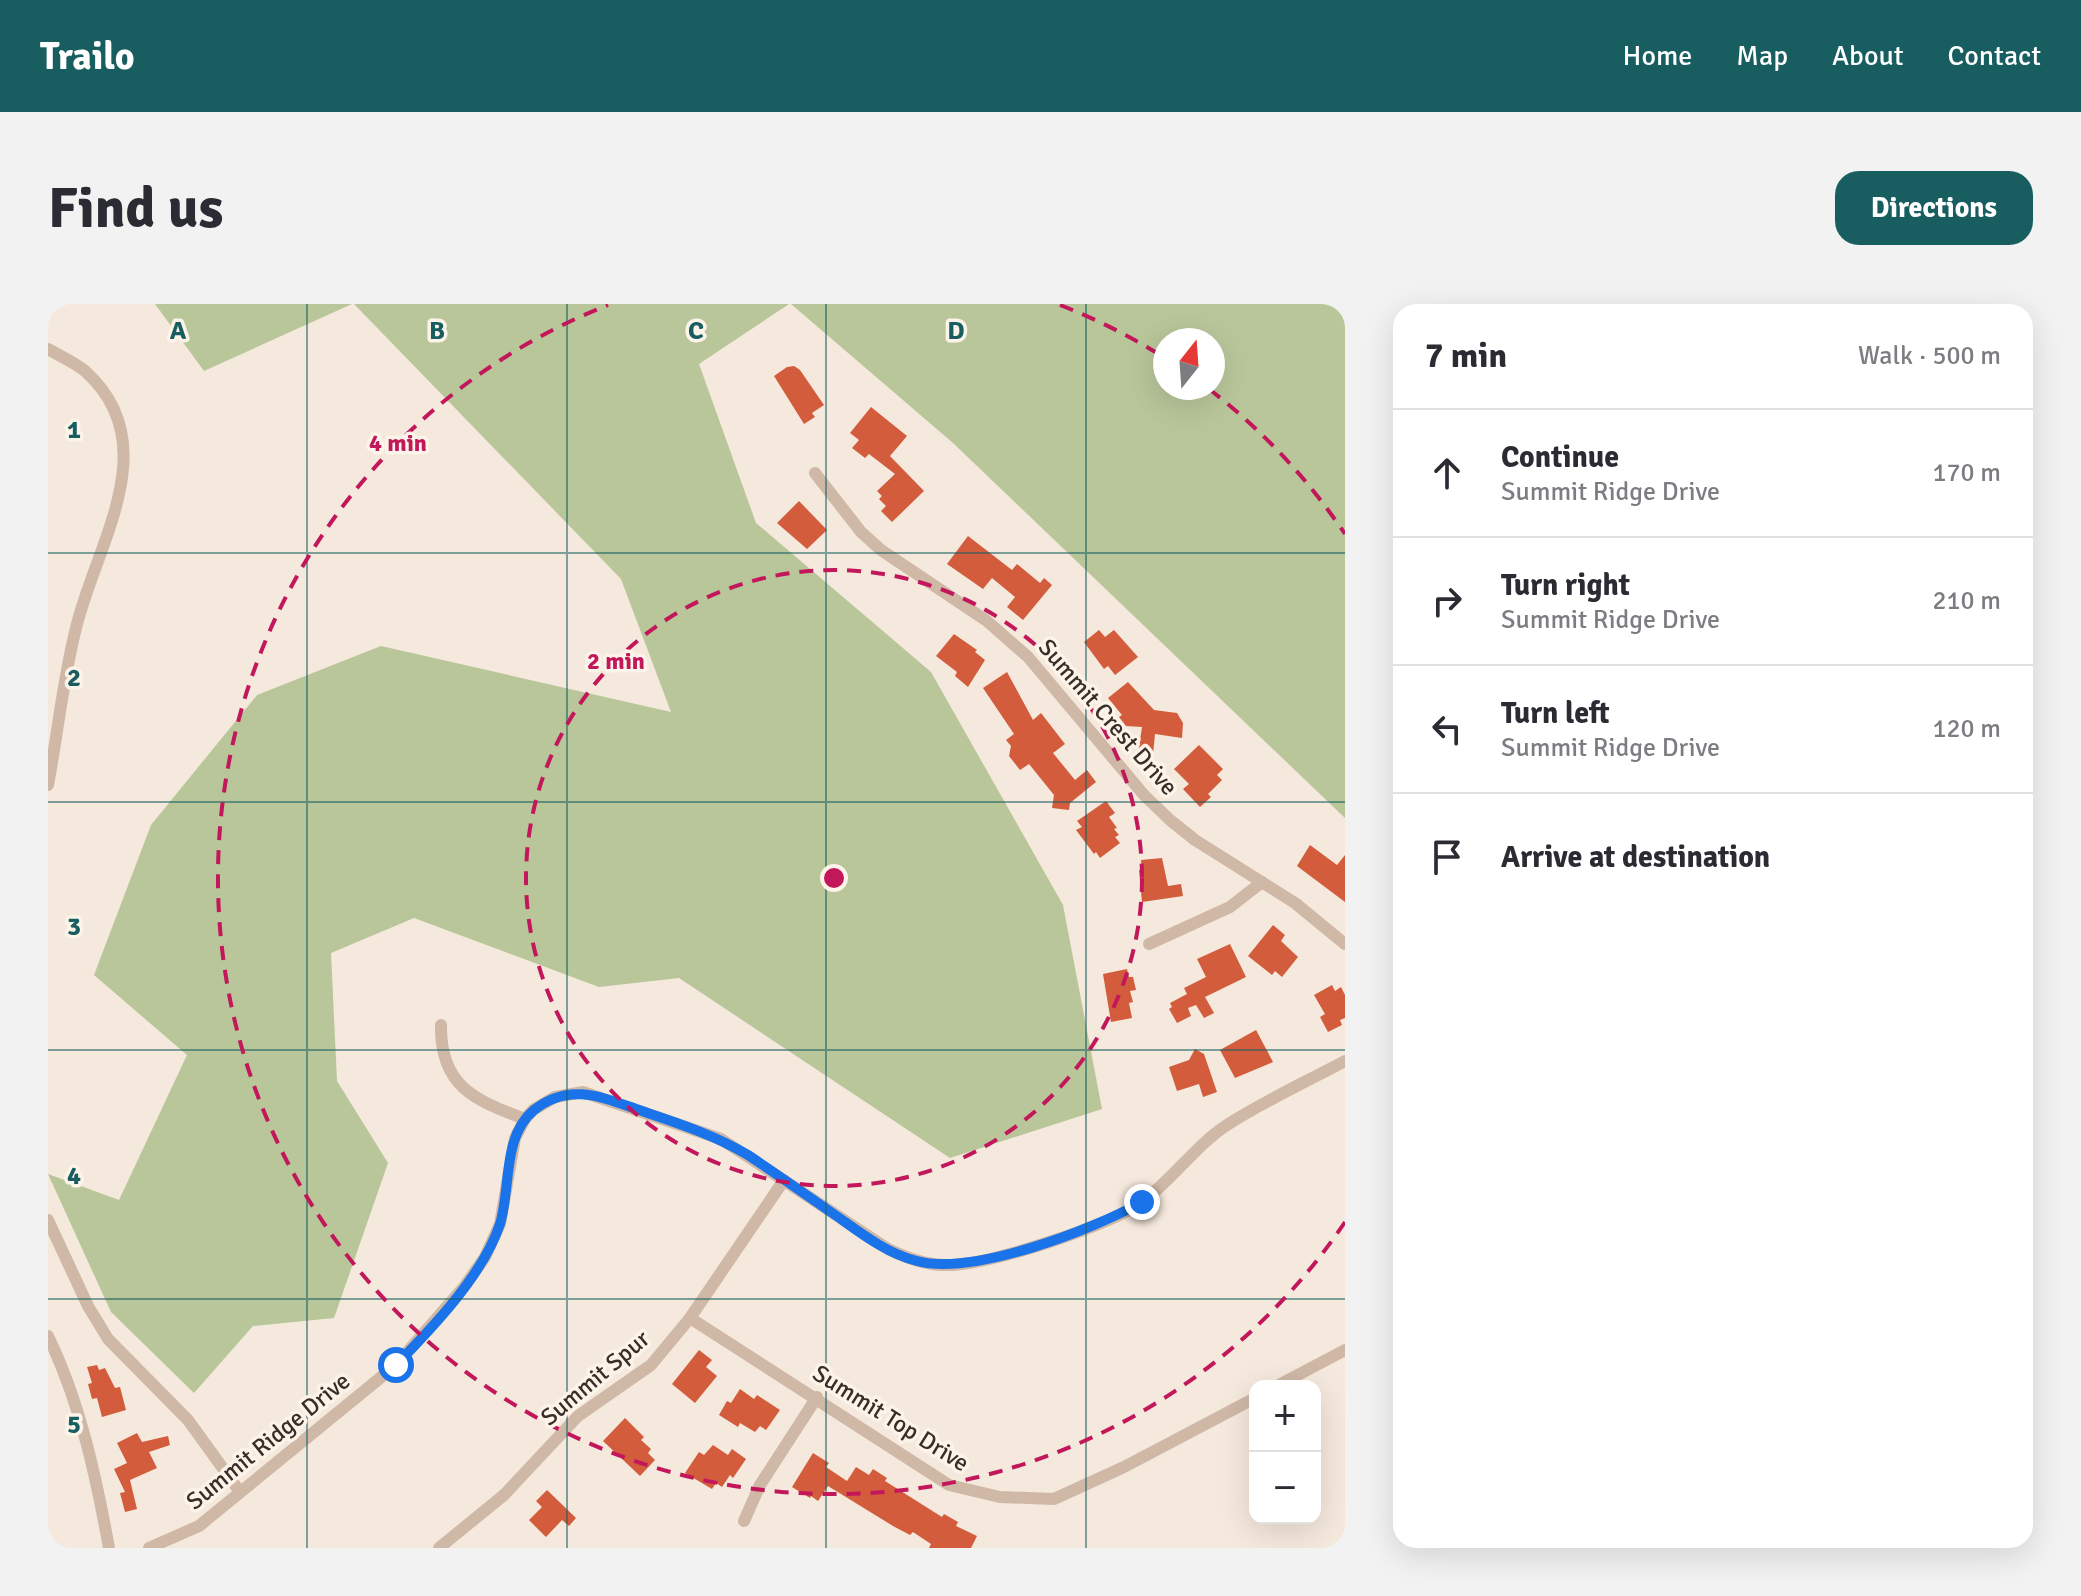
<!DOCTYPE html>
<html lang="en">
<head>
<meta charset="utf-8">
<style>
  body { margin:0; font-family:Signika,sans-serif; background:#f2f2f3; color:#2b2b33 }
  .controls { position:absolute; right:24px; bottom:24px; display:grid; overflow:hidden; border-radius:16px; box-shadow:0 8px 32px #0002 }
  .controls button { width:72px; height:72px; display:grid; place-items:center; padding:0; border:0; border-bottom:2px solid #e1e1e2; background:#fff; color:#2b2b33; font:40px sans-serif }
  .compass { position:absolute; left:1105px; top:24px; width:72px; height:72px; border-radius:50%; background:#fff; box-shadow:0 8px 32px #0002; rotate:17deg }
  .stop { position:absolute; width:24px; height:24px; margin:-18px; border:6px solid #1a73e8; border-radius:50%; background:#fff }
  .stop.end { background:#1a73e8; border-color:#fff; box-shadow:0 2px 8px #0008 }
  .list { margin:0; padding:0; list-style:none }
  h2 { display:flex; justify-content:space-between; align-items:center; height:104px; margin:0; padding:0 32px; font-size:34px }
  h2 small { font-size:26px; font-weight:400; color:#7c7c81 }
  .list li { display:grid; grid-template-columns:52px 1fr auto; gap:24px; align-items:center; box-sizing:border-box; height:128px; padding:0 32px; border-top:2px solid #e1e1e2 }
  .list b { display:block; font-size:30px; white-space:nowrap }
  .list p { margin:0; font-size:26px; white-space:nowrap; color:#7c7c81 }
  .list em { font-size:26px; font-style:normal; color:#7c7c81 }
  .icon { flex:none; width:44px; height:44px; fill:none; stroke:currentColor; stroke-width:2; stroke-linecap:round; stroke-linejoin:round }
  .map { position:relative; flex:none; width:1297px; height:1244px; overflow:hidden; border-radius:24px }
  header { display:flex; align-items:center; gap:48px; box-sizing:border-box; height:112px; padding:0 40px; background:#185e61; color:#fff }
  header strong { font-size:38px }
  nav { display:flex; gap:44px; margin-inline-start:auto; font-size:28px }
  .intro { display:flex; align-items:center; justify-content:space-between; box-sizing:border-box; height:192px; padding:0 48px }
  h1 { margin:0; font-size:56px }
  .button { padding:20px 36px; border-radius:24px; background:#185e61; color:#fff; font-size:28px; font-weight:700 }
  main { display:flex; gap:48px; padding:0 48px }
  aside { flex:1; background:#fff; border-radius:24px; box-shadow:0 8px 32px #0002 }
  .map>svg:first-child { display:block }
  .green { fill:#b9c69a; fill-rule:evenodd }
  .building { fill:#d35c3c }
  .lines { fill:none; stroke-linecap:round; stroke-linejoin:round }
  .minor { stroke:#cfb8a6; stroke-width:12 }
  .route { stroke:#1a73e8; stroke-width:10 }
  .grid { fill:none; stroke:#185e61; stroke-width:2; stroke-opacity:0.55 }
  .ring { fill:none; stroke:#c2185b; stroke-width:4; stroke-dasharray:14 10 }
  .labels { text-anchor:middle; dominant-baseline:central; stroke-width:7; stroke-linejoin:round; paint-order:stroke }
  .street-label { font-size:24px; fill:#3a2d28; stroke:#fcf3e9 }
  .grid-label { font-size:26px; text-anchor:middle; font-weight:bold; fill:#185e61; stroke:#fcf3e9; stroke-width:7; stroke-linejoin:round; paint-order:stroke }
  .centre { fill:#c2185b; stroke:#fcf3e9; stroke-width:4 }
  .ring-label { font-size:24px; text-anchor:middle; font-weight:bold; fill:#c2185b; stroke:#fcf3e9; stroke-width:7; stroke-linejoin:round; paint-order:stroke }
</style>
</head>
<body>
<header>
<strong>Trailo</strong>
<nav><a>Home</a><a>Map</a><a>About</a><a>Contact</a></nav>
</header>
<div class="intro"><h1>Find us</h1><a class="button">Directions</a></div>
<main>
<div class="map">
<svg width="1297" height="1244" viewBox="0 0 1297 1244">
  <rect width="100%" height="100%" fill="#f5e8dc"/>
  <g class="green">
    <polygon points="107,0 304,0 156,67"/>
    <polygon points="306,0 741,0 651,60 708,219 883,368 1015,601 1054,805 902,854 631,674 551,683 366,614 283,649 289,777 340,859 286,1014 205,1022 146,1089 63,1008 0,870 71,896 139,751 46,671 103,521 209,391 333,342 623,408 573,275"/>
    <path d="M743 0H1297V514L905 139ZM1165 36V84H1117V36Z"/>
  </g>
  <g class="building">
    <polygon points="746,62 752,66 776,101 764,109 767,113 756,120 726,72 739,63"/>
    <polygon points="823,103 859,132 842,152 876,187 844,218 833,207 838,202 831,195 834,192 829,187 847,170 821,150 817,154 804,144 811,136 802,129"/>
    <polygon points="751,197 779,226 759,245 729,219"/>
    <polygon points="920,232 964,266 969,260 992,279 996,274 1004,281 975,316 959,303 967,293 944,274 935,285 899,260"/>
    <polygon points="1051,326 1057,333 1066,326 1090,353 1067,371 1060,362 1056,365 1036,338"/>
    <polygon points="906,330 929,346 927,348 937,356 920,383 907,372 909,368 888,352"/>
    <polygon points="959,368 985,416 993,409 1017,440 1005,449 1027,476 1039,466 1048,478 1022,499 1021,506 1004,504 1006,491 981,460 972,466 961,452 963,442 958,436 966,430 935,384"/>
    <polygon points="1080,378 1106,406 1129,409 1135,419 1134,434 1107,430 1105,451 1090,449 1094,423 1078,422 1071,413 1074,411 1060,394"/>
    <polygon points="1151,441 1175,465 1169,471 1174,476 1160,490 1163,493 1152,503 1135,485 1141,480 1126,465"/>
    <polygon points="1058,497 1067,509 1061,513 1069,524 1066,525 1071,531 1067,533 1072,539 1052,554 1048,548 1046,550 1028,526 1034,523 1029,517"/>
    <polygon points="1262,541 1289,561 1297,551 1297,598 1249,562"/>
    <polygon points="1114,554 1120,582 1133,580 1135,592 1094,598 1091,566 1094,566 1093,556"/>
    <polygon points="1225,621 1237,631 1233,637 1250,653 1234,673 1227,667 1224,671 1200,652"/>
    <polygon points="1182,640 1198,673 1157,693 1166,709 1156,714 1148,701 1140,704 1143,712 1129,719 1121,705 1124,703 1122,699 1139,690 1136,684 1158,673 1149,655"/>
    <polygon points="1079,665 1081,673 1085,673 1088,686 1082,687 1085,698 1081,699 1084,714 1063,718 1055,670"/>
    <polygon points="1284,681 1287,687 1293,683 1297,691 1297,714 1292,716 1294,721 1280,728 1272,713 1277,710 1266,691"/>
    <polygon points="1208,726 1225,758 1187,774 1172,746"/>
    <polygon points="1147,745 1156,750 1169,788 1155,793 1151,780 1129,787 1121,763 1141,756"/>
    <polygon points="651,1046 664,1056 658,1063 669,1072 647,1099 624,1080"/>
    <polygon points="49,1061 51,1066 57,1064 67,1084 72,1083 78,1106 54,1113 49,1094 44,1095 40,1080 44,1079 39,1063"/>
    <polygon points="692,1085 706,1095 709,1091 732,1106 718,1126 712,1122 707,1128 692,1119 690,1123 671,1111 679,1097 683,1099"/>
    <polygon points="577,1114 596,1133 593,1136 603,1145 600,1149 607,1156 592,1172 555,1137"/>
    <polygon points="89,1129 94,1138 120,1132 122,1141 101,1148 109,1164 82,1176 89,1205 77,1208 72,1189 77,1188 66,1165 79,1159 69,1139"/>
    <polygon points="665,1141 680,1151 684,1145 698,1155 685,1174 682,1171 674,1183 668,1179 664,1185 637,1169 651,1148 656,1151"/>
    <polygon points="765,1149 781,1159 778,1163 799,1177 808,1163 821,1171 825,1165 839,1174 837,1177 894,1213 896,1210 910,1218 908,1222 929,1232 923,1244 881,1244 883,1240 865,1228 862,1231 845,1222 780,1182 770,1197 763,1192 762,1194 744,1183"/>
    <polygon points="499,1186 528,1214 521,1222 514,1216 498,1233 481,1216 494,1203 488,1197"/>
  </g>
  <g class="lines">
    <g class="minor">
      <path d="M0 45C12 52 26 58 37 67 119 140 48 240 28 324 15 375 10 428 0 481"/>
      <polyline points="767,169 813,228 833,246 939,317 980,353 1096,491 1122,516 1147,536 1247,599 1297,640"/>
      <polyline points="1101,640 1182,603 1214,578"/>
      <path d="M393 721C392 782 426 796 477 815"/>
      <polyline points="0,916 40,1002 60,1035 140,1116 192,1188"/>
      <polyline points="642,1014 901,1181 952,1193 1006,1195 1076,1163 1207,1094"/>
      <path d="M0 1032C32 1098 48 1172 61 1244"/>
      <polyline points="1229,1082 1297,1046"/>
      <polyline points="696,1217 712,1181 769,1093"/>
      <path d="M101 1244 151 1222 348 1061 416 983 437 953 452 920 467 834 477 815 485 806 507 793 535 788 673 835 840 945C861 955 881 962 904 961 945 959 1061 922 1094 898 1125 875 1147 842 1179 821 1216 797 1258 778 1297 757"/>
      <polyline points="391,1244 456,1191 530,1112 603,1061 642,1014 736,876"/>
    </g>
  </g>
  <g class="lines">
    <path class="route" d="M348 1061C385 1023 435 971 452 920 463 885 454 832 486 806 520 779 551 792 588 805 626 818 665 830 700 851 730 871 760 892 790 913 814 930 840 950 869 957 925 972 1044 926 1094 898"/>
  </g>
  <path class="grid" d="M259 0V1244M519 0V1244M778 0V1244M1038 0V1244M0 249H1297M0 498H1297M0 746H1297M0 995H1297"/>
  <g class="ring">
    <circle cx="786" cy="574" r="308"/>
    <path d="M1297 918A616 616 0 1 1 560 1M1012 1A616 616 0 0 1 1117 54M1161 85A616 616 0 0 1 1297 230"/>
  </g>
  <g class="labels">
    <g class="street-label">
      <text transform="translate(1060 413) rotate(49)">Summit Crest Drive</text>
      <text transform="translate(547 1074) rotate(-40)">Summit Spur</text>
      <text transform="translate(843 1114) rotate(32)">Summit Top Drive</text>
      <text transform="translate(220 1137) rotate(-39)">Summit Ridge Drive</text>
    </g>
  </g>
  <g class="grid-label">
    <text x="130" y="35">A</text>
    <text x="389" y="35">B</text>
    <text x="648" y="35">C</text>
    <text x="908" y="35">D</text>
    <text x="26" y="134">1</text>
    <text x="26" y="382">2</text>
    <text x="26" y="631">3</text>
    <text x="26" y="880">4</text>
    <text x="26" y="1129">5</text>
  </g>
  <circle cx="786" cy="574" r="12" class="centre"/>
  <g class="ring-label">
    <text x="350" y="147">4 min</text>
    <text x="568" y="365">2 min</text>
  </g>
</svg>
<div class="controls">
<button>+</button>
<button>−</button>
</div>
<svg class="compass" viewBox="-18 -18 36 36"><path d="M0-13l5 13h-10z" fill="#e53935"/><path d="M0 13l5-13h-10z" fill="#7c7c81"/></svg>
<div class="stop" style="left:348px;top:1061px"></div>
<div class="stop end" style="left:1094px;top:898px"></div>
</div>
<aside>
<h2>7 min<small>Walk · 500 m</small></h2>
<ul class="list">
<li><svg class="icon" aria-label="ahead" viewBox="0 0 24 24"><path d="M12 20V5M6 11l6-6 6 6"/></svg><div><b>Continue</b><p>Summit Ridge Drive</p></div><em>170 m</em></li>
<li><svg class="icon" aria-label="right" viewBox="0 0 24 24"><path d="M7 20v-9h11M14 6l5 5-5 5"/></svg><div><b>Turn right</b><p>Summit Ridge Drive</p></div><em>210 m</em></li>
<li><svg class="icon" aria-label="left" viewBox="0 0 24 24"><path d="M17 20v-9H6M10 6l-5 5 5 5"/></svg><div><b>Turn left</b><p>Summit Ridge Drive</p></div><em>120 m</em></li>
<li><svg class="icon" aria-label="arrive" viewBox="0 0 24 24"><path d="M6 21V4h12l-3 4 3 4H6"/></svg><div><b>Arrive at destination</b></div></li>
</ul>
</aside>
</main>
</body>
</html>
